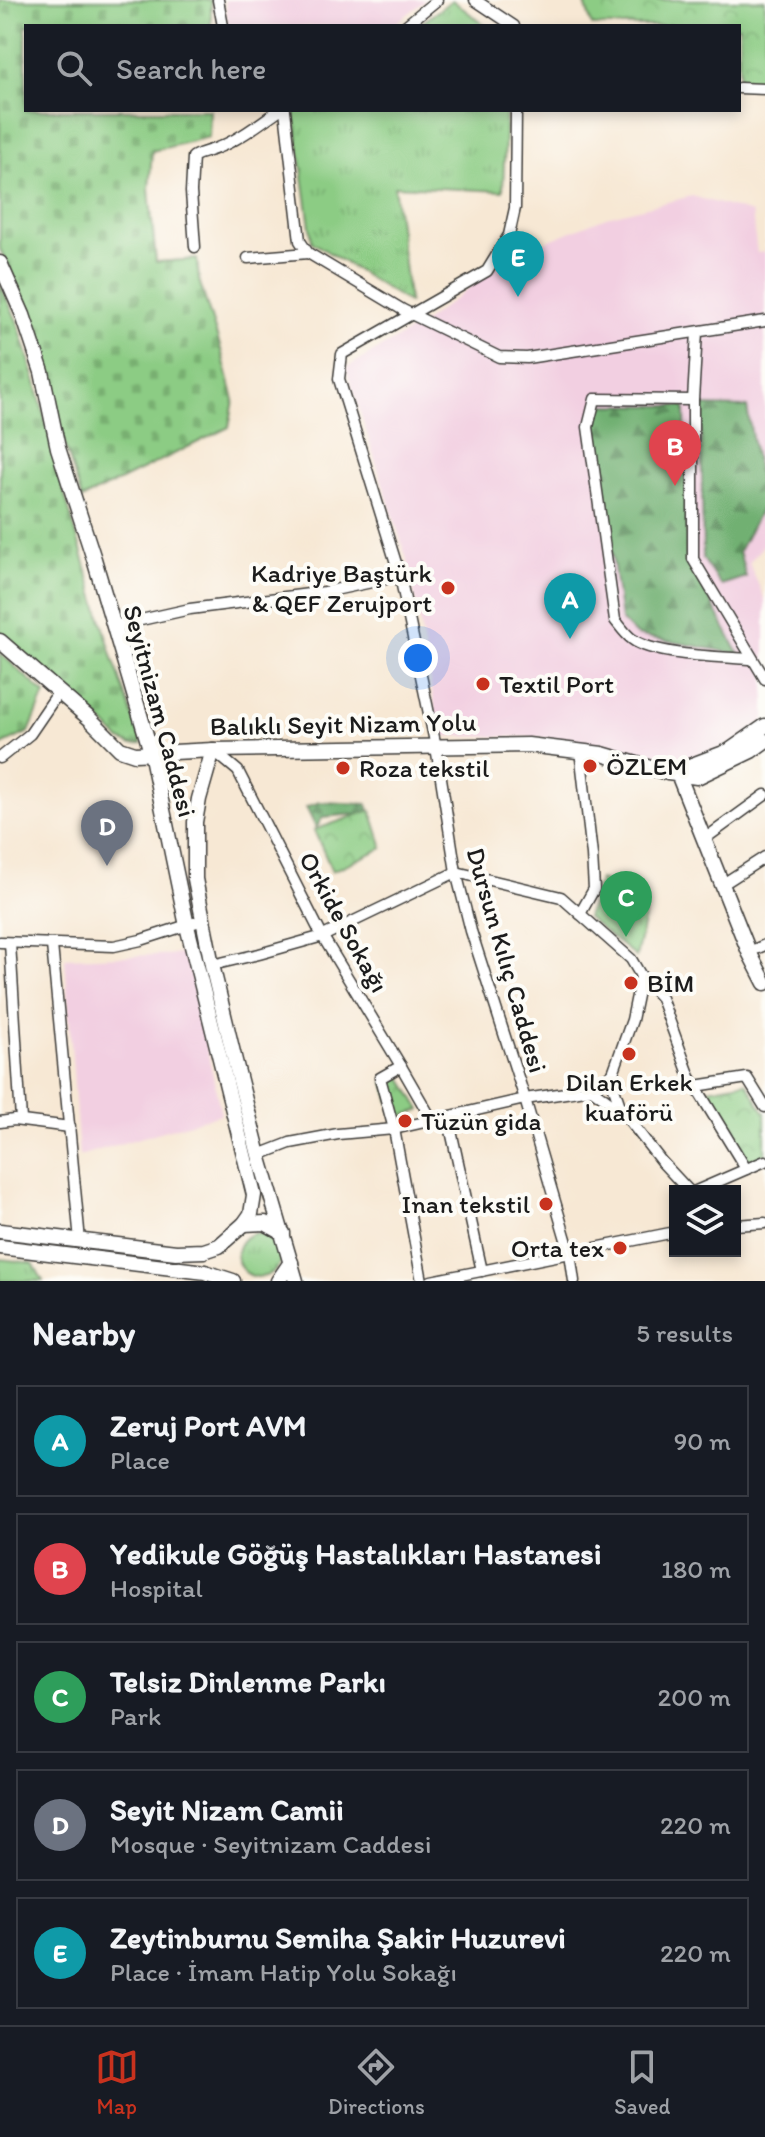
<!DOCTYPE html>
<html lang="en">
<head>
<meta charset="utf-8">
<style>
  body { margin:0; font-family:Itim,sans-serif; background:#20242c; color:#f1f3f6 }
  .controls { position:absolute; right:24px; bottom:24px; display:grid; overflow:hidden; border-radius:0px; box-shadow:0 4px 12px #0003 }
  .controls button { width:72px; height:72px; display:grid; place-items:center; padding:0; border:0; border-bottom:2px solid #363941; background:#171b24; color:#f1f3f6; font:40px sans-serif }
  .you { position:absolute; left:418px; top:658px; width:28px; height:28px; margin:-20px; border:6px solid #fff; border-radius:50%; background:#1a73e8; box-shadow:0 0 0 12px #1a73e833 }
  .badge { display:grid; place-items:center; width:52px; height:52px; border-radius:50%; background:#c8321e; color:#fff; font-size:26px; font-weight:700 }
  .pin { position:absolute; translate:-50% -66px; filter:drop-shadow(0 2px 4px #0008) }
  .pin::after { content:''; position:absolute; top:42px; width:28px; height:24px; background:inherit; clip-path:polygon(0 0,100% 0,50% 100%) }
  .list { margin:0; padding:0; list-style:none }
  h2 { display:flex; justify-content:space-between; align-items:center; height:104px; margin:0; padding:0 32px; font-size:34px }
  h2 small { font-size:26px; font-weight:400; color:#9ea1a6 }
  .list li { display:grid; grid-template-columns:52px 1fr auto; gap:24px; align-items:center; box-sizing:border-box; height:112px; margin:0 16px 16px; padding:0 16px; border:2px solid #363941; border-radius:0px }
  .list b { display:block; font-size:30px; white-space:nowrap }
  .list p { margin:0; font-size:26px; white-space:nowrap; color:#9ea1a6 }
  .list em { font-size:26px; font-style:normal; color:#9ea1a6 }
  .icon { flex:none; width:44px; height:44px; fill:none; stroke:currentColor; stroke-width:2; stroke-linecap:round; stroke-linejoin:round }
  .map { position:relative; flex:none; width:765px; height:1281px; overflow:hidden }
  .search { position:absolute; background:#171b24; box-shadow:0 4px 12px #0003; left:24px; right:24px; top:24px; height:88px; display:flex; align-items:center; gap:20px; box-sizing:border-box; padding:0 28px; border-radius:0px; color:#9ea1a6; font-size:30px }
  .sheet { height:744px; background:#171b24 }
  nav { display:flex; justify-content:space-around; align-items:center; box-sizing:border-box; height:112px; border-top:2px solid #363941; background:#171b24; font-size:22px; color:#9ea1a6 }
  nav a { display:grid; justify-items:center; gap:4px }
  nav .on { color:#c8321e }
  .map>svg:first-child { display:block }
  .built { fill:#f2cfe1 }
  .grass { fill:url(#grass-tufts); stroke:#547450; stroke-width:2 }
  .forest { fill:url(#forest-firs); stroke:#466647; stroke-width:2 }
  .cemetery { fill:url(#cemetery-stones); stroke:#547450; stroke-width:2 }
  .park { fill:url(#park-crowns); stroke:#547450; stroke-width:2 }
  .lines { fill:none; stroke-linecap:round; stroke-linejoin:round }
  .street-casing { stroke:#3d3b38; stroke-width:13 }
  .secondary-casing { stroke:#3d3b38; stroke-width:17 }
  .street { stroke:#fff; stroke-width:10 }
  .secondary { stroke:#fff; stroke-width:14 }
  .poi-dot { fill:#c8321e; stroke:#fdfcf7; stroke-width:3 }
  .labels { text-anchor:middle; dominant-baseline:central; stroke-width:8; stroke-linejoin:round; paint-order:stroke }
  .poi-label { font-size:26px; fill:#1c1c1c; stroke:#fdfcf7; text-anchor:start }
  .street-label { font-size:26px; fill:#1c1c1c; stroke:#fdfcf7 }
</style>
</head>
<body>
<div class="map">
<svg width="765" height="1281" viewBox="0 0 765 1281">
  <defs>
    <pattern id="grass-tufts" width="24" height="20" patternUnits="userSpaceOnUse" patternTransform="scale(2)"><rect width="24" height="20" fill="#8ccc84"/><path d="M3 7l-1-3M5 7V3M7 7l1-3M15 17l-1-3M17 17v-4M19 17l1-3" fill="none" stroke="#78af71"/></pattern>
    <pattern id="forest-firs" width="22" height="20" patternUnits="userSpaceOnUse" patternTransform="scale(2)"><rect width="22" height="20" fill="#71b072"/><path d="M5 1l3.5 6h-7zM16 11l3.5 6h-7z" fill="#5c8e5d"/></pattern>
    <pattern id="cemetery-stones" width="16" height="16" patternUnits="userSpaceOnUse" patternTransform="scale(2)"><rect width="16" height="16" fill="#8ccc84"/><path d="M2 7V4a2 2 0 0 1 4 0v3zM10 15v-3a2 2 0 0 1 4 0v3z" fill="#78af71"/></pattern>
    <pattern id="park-crowns" width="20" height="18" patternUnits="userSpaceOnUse" patternTransform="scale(2)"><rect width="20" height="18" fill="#8ccc84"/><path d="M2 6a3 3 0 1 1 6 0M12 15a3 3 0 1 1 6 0" fill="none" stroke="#78af71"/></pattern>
  </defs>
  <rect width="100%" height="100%" fill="#fdfcf7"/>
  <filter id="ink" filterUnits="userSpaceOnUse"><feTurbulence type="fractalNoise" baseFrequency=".0125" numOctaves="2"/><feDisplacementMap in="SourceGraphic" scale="16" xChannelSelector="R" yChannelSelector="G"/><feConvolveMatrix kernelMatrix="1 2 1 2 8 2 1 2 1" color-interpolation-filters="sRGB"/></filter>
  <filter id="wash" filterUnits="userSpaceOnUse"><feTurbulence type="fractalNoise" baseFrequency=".006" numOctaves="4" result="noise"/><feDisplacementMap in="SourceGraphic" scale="32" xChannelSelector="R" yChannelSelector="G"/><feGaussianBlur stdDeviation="1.8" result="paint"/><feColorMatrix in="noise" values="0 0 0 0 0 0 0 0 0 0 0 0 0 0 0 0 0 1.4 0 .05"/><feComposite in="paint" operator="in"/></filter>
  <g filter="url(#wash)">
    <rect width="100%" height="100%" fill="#f7e8d4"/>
    <g class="built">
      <polygon points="225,0 426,0 392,26 228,26"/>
      <polygon points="692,196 752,213 757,253 765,252 765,543 749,563 765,600 765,720 737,742 684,762 538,737 440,736 410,569 346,368 420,325 511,256 606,217"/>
      <polygon points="187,954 221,1114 79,1156 65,958"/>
    </g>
    <g class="grass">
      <polygon points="452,0 486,26 418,26"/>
      <polygon points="294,110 506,110 503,191 394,186 409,303 312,242"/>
      <circle cx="259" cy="1255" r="22"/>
      <polygon points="0,1259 33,1263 43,1281 0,1281"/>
    </g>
    <g class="forest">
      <polygon points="601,405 685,406 687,557 739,654 636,635 621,620 595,427"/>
      <polygon points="701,406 747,407 763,505 739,551 746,577 721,585 703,559"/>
      <polygon points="320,802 367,804 371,819 357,814 323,817 316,828 306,807"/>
    </g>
    <g class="cemetery">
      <polygon points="0,0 211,0 211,26 26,26 26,110 210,110 209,137 152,151 149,189 156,262 197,259 199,280 220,346 234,400 229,427 82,499 57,419 40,344 23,297 0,249"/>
      <polygon points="0,284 18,323 36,383 60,479 112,655 142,744 132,745 120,740 101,720 0,633"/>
      <polygon points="0,653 45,694 29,732 0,746"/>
    </g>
    <g class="park">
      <polygon points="584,0 765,0 765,82 739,81 739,26 592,26"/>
      <polygon points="371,810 383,848 332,871 314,830"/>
      <polygon points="600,880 642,892 645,916 636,957 587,917"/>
      <polygon points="399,1073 421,1110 395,1118 384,1082"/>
      <polygon points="746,1082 765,1113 765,1156 748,1164 708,1089"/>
    </g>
  </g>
  <g filter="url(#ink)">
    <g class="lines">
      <g class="street-casing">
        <g id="street">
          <polyline points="218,0 223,26"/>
          <polyline points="475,0 514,26"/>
          <polyline points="405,26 437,0"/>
          <polyline points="739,88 765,89"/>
          <polyline points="285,110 300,241 308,253 403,310 499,357 527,358 765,321"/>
          <polyline points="516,110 515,208 509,235 487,271 342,354 339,379 400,576 436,747 456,872 471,931 525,1099 570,1253 574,1281"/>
          <path d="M195 247 191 192 193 157C201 152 208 152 217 148 239 140 260 123 279 110"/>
          <polyline points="248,258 308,253"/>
          <polyline points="697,332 693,400 693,559 765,679"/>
          <path d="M693 400 595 399 588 427 615 620C620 626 625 634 632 639 654 656 723 657 752 659"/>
          <polyline points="114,626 190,609 325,592 400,576"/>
          <polyline points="213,750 238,771 320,932 398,1061 432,1120"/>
          <polyline points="0,758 30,734 58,693"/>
          <polyline points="703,840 765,795"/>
          <polyline points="723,884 765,857"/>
          <polyline points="580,914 594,889 592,855 580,750"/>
          <polyline points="0,942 114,946 141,940 203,920"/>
          <polyline points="10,943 21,1120"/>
          <polyline points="52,945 80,1241"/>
          <polyline points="749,952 765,945"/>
          <polyline points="212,965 259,954 323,936 456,872 561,897 631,959 641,976 661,998 690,1077 746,1169"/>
          <polyline points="401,1066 380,1078 394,1129 422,1281"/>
          <polyline points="696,1086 747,1078 765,1107"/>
          <polyline points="592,1089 622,1111 661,1161 689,1191"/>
          <polyline points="621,1109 612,1082 613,1073 632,1020 641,976"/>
          <polyline points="448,1117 482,1271"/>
          <polyline points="0,1122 14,1120 70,1127"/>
          <polyline points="259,1155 290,1143 338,1134 394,1129 525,1099 592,1089 613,1073"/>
          <polyline points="696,1191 765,1161"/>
          <polyline points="735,1225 765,1223"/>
          <polyline points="431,1281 675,1232"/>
        </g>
      </g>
      <g class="secondary-casing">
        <g id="secondary">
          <polyline points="0,263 23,315 42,372 58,448 94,559 151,752 187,926 254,1195 251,1214 244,1224 219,1246 204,1251 176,1252 0,1231"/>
          <polyline points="0,641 90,719 120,749 135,754 213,750 528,745 602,754 668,773 697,777 751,751 765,741"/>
          <polyline points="213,750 199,799 195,822 195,879 212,965 235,1061 259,1155 296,1281"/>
          <polyline points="678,774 749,952 765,983"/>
          <polyline points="678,774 692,765 729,751 765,726"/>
          <polyline points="244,1224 265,1223 283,1233"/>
          <polyline points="0,1247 205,1272 233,1281"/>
          <polyline points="278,1281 291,1262"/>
        </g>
      </g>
      <use href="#street" class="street"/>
      <use href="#secondary" class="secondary"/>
    </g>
  </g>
  <g class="poi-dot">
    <circle cx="448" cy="588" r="8"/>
    <circle cx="483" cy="684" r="8"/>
    <circle cx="590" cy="766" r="8"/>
    <circle cx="343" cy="768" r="8"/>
    <circle cx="631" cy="983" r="8"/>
    <circle cx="629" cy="1054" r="8"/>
    <circle cx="405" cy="1121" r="8"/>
    <circle cx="546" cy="1204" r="8"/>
    <circle cx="620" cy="1248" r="8"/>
  </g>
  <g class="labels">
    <g class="poi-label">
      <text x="432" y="573" text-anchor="end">Kadriye Baştürk<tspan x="432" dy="30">&amp; QEF Zerujport</tspan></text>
      <text x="499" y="684">Textil Port</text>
      <text x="606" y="766">ÖZLEM</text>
      <text x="359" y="768">Roza tekstil</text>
      <text x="647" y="983">BİM</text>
      <text x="629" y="1082" text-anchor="middle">Dilan Erkek<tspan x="629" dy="30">kuaförü</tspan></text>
      <text x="421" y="1121">Tüzün gida</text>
      <text x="530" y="1204" text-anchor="end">Inan tekstil</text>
      <text x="604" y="1248" text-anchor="end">Orta tex</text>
    </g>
    <g class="street-label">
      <text transform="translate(160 711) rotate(75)">Seyitnizam Caddesi</text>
      <text transform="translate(343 724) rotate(-1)">Balıklı Seyit Nizam Yolu</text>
      <text transform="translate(344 922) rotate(61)">Orkide Sokağı</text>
      <text transform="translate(507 960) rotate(74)">Dursun Kılıç Caddesi</text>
    </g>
  </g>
</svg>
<div class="controls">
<button><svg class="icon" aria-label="layers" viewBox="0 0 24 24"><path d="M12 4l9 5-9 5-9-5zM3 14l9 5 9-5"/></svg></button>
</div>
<div class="you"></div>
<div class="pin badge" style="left:570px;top:639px;background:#0f9aa8">A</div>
<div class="pin badge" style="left:675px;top:486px;background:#e0444e">B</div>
<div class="pin badge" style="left:626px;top:937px;background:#2e9e5b">C</div>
<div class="pin badge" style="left:107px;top:866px;background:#6b7280">D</div>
<div class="pin badge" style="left:518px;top:297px;background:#0f9aa8">E</div>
<div class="search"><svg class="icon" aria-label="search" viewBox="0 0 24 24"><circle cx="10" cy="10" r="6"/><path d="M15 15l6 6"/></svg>Search here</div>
</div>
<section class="sheet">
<h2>Nearby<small>5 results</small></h2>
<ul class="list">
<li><span class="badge" style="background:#0f9aa8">A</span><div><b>Zeruj Port AVM</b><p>Place</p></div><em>90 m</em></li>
<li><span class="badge" style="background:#e0444e">B</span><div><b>Yedikule Göğüş Hastalıkları Hastanesi</b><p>Hospital</p></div><em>180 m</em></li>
<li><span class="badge" style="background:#2e9e5b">C</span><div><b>Telsiz Dinlenme Parkı</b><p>Park</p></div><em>200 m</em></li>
<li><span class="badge" style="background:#6b7280">D</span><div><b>Seyit Nizam Camii</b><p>Mosque · Seyitnizam Caddesi</p></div><em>220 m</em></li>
<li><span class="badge" style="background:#0f9aa8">E</span><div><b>Zeytinburnu Semiha Şakir Huzurevi</b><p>Place · İmam Hatip Yolu Sokağı</p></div><em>220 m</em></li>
</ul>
</section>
<nav>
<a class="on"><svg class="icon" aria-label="map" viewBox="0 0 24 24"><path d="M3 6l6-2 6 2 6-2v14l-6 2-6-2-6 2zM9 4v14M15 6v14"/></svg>Map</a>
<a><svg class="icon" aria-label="directions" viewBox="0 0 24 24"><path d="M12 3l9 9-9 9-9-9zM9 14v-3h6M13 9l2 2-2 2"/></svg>Directions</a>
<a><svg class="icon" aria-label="saved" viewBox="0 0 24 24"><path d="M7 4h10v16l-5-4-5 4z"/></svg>Saved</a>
</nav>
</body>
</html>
